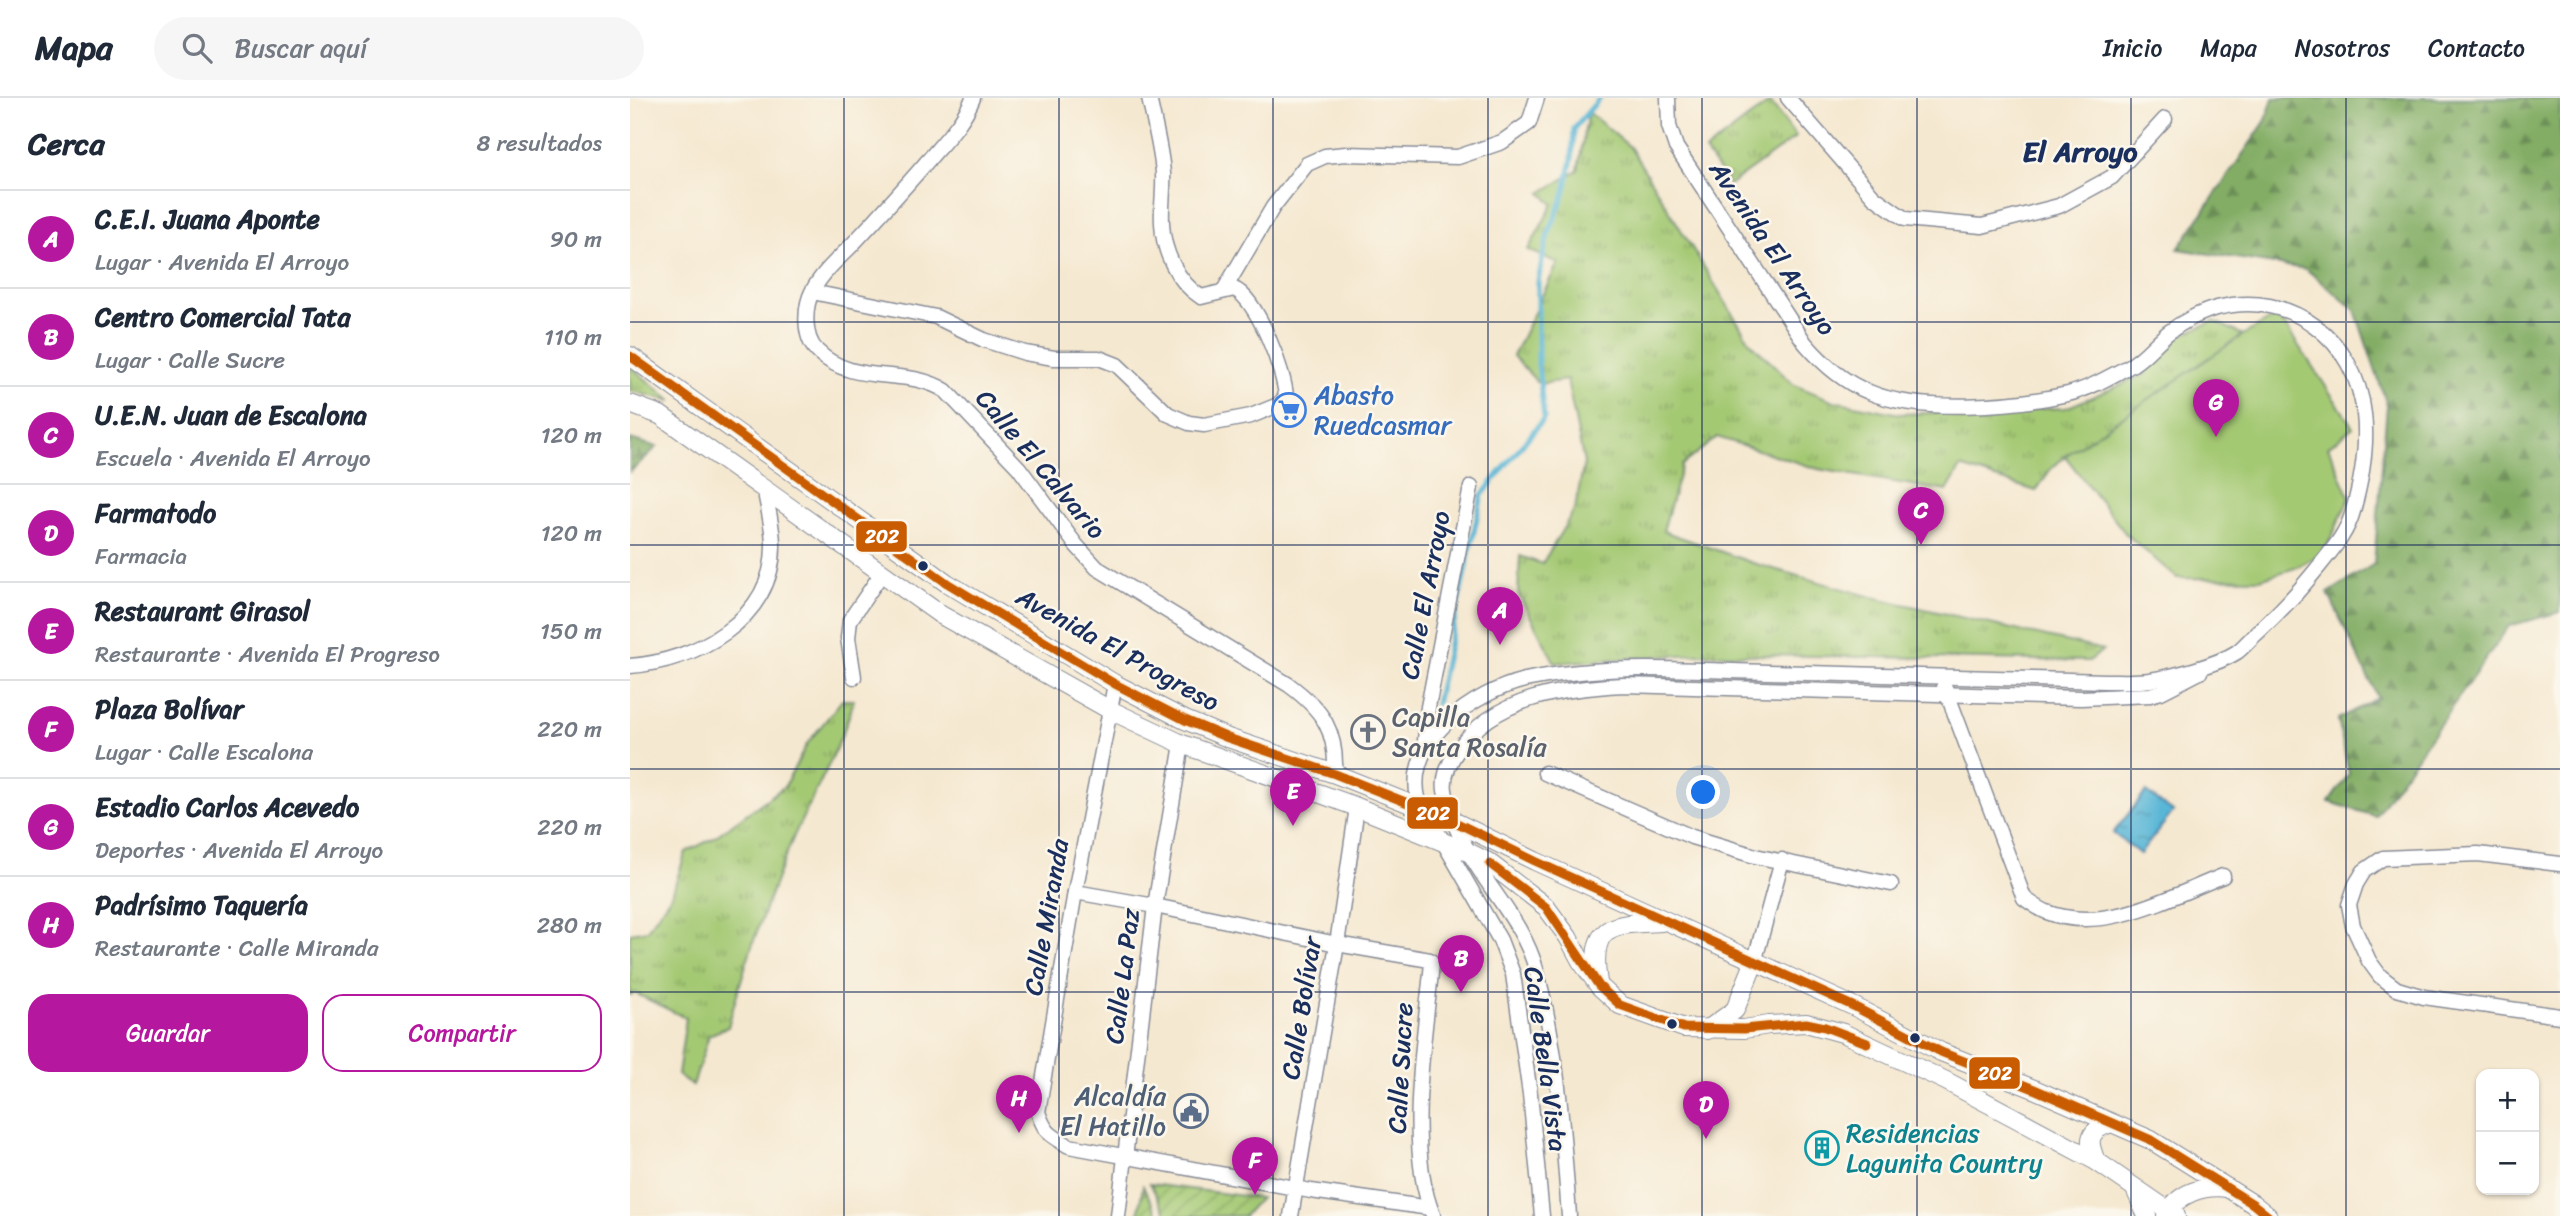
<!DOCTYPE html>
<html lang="es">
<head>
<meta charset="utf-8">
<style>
  body { margin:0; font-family:Sriracha,sans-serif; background:#f6f6f7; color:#1f2937 }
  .controls { position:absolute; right:21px; bottom:21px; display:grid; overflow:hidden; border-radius:14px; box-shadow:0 2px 5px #0004 }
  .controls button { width:63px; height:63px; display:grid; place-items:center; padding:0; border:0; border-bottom:2px solid #e0e1e3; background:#fff; color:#1f2937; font:35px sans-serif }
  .you { position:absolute; left:1074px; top:695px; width:24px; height:24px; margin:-18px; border:5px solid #fff; border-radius:50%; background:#1a73e8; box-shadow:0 0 0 10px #1a73e833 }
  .badge { display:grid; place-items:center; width:46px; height:46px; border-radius:50%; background:#b5179e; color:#fff; font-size:23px; font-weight:700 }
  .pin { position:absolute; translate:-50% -58px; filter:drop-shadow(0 2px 4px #0008) }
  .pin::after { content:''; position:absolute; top:37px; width:24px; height:21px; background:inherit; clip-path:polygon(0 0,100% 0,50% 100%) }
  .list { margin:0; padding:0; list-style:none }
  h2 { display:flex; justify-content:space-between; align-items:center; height:91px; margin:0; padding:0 28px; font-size:30px }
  h2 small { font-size:23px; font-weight:400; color:#747a83 }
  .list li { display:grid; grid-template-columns:46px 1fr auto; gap:21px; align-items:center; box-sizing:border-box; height:98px; padding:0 28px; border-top:2px solid #e0e1e3 }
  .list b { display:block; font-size:26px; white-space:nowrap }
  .list p { margin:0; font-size:23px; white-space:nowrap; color:#747a83 }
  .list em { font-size:23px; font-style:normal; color:#747a83 }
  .actions { display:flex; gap:14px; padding:21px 28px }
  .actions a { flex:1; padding:16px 0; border:2px solid #b5179e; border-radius:21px; text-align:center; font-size:24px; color:#b5179e }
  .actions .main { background:#b5179e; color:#fff }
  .icon { flex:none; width:38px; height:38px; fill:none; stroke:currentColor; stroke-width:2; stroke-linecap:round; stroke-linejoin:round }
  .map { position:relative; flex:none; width:1930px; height:1118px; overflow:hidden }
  header { display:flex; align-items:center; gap:42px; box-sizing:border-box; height:98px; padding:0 35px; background:#fff; border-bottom:2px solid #e0e1e3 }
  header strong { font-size:33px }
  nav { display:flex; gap:38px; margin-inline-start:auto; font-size:24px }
  .search { width:490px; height:63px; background:#f6f6f7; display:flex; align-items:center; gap:18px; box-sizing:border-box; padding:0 24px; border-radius:38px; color:#747a83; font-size:26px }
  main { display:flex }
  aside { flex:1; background:#fff }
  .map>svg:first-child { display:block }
  .grass { fill:url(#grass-tufts); stroke:#607c68; stroke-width:2 }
  .forest { fill:url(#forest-firs); stroke:#4f6e62; stroke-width:2 }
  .garden { fill:url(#garden-furrows); stroke:#607c68; stroke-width:2 }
  .pitch { fill:#a4c973; stroke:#607c68; stroke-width:2 }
  .water { fill:url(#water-ripples); stroke:#3a729a; stroke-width:2 }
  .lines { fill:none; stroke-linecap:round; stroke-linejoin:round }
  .stream { stroke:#58b6d6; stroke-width:5 }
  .minor-casing { stroke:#888c97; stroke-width:17 }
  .tertiary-casing { stroke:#888c97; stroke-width:20 }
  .minor { stroke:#fff; stroke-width:14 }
  .tertiary { stroke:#fff; stroke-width:18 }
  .bus-1-casing { stroke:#fbf7ec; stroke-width:14 }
  .bus-1 { stroke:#c95b00; stroke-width:9 }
  .grid { fill:none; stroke:#1b2f5e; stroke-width:2; stroke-opacity:0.55 }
  .bus-dot { fill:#1b2f5e; stroke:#fbf7ec; stroke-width:2.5 }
  .labels { text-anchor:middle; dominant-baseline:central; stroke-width:5; stroke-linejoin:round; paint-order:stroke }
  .street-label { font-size:26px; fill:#1b2f5e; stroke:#fbf7ec }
  .shop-label { font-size:26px; fill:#366cbe; stroke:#fbf7ec; text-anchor:start }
  .worship-label { font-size:26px; fill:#5b616d; stroke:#fbf7ec; text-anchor:start }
  .service-label { font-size:26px; fill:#4e5e75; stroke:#fbf7ec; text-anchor:end }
  .culture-label { font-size:26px; fill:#0d838f; stroke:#fbf7ec; text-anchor:start }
  .neighbourhood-label { font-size:28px; font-weight:bold; fill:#1b2f5e; stroke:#fbf7ec }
  .line-badge { stroke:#fbf7ec; stroke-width:2.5 }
  .badge-label { font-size:19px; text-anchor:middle; font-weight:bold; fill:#fff }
</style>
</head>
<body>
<header>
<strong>Mapa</strong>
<div class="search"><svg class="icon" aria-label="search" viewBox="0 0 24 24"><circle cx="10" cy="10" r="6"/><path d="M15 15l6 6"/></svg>Buscar aquí</div>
<nav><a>Inicio</a><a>Mapa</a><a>Nosotros</a><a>Contacto</a></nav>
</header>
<main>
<aside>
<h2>Cerca<small>8 resultados</small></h2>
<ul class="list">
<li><span class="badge">A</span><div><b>C.E.I. Juana Aponte</b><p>Lugar · Avenida El Arroyo</p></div><em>90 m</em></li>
<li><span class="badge">B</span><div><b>Centro Comercial Tata</b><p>Lugar · Calle Sucre</p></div><em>110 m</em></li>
<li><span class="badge">C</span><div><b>U.E.N. Juan de Escalona</b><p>Escuela · Avenida El Arroyo</p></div><em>120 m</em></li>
<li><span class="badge">D</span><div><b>Farmatodo</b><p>Farmacia</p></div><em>120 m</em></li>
<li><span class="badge">E</span><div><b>Restaurant Girasol</b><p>Restaurante · Avenida El Progreso</p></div><em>150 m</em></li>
<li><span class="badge">F</span><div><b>Plaza Bolívar</b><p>Lugar · Calle Escalona</p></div><em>220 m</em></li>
<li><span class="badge">G</span><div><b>Estadio Carlos Acevedo</b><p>Deportes · Avenida El Arroyo</p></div><em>220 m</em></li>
<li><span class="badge">H</span><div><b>Padrísimo Taquería</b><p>Restaurante · Calle Miranda</p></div><em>280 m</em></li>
</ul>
<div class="actions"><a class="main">Guardar</a><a>Compartir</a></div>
</aside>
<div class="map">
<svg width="1930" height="1118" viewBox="0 0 1930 1118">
  <defs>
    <pattern id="grass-tufts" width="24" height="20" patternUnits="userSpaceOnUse" patternTransform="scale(1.75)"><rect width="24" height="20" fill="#a4c973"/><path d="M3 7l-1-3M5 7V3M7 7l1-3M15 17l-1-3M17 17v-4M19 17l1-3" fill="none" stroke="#85a462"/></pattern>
    <pattern id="forest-firs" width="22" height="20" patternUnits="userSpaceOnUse" patternTransform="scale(1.75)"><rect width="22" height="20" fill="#83ad65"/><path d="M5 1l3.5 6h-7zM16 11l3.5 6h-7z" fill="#6a8d56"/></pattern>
    <pattern id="garden-furrows" width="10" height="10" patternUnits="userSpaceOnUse" patternTransform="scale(1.75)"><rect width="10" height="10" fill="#a4c973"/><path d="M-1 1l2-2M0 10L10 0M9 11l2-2" fill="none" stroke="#85a462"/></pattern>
    <pattern id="water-ripples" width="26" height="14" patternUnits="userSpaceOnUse" patternTransform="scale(1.75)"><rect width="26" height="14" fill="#58b6d6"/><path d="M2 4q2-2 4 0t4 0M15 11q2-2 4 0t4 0" fill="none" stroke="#4894b1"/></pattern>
  </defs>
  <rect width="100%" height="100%" fill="#fbf7ec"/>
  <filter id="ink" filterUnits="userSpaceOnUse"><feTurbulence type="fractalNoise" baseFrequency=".0143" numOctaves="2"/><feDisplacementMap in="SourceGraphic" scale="14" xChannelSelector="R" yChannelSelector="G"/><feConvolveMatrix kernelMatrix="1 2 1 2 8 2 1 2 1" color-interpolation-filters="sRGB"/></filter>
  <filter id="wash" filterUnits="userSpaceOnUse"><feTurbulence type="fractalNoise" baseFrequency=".00686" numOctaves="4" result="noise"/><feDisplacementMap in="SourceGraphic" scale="28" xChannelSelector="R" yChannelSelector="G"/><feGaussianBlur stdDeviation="1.57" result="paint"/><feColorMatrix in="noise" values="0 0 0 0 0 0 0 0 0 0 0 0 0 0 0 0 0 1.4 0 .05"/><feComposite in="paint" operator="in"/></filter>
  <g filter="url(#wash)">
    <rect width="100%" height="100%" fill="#f5e8d0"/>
    <g class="grass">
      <polygon points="1140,4 1166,39 1099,87 1075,53"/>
      <polygon points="958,14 1000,49 1120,244 1164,287 1204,303 1270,316 1436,310 1514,277 1548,238 1584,223 1613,237 1435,358 1420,372 1406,393 1331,369 1317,393 1188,371 1087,339 1052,367 1033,433 1123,465 1238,498 1473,552 1459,563 1067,556 925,565 888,495 890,458 912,466 945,411 954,365 937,282 909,286 883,258 928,165 898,152 923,106 911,95 948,72"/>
      <polygon points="0,268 42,303 0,293"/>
      <path d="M212 602H224C210 651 184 694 163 740 138 799 114 867 98 929L79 937 63 988 48 977 56 920 5 895 0 897V835L17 832 42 796 56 754 82 741 155 688 177 646Z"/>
    </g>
    <g class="forest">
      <polygon points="1643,0 1930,0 1930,514 1879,528 1745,718 1699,704 1719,676 1708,621 1748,600 1698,495 1744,466 1757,307 1725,212 1676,171 1548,151 1636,22"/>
      <polygon points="0,341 27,349 0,374"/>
    </g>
    <g class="garden">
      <polygon points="520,1086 630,1100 614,1118 538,1118"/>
      <polygon points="513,1088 529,1118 508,1118"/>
    </g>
    <polygon class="pitch" points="1648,217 1723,329 1698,349 1720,399 1694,455 1665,470 1630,481 1547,480 1496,436 1435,358 1613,237"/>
    <polygon class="water" points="1516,694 1543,714 1510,756 1483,735"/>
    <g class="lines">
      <polyline class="stream" points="806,606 852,397 914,320 908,267 908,183 917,140 934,97 942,61 944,30 970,0"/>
    </g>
  </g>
  <g filter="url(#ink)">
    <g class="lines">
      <g class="minor-casing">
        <g id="minor">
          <path d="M343 0C335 20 321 36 307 52 279 85 251 116 221 148 208 161 192 175 183 192 174 208 173 239 187 253 225 290 275 267 316 293L389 370 446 447 467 470 659 587C693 612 707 633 705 676"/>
          <polyline points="1158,0 1244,99 1275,121 1352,128 1429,108 1482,79 1535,21"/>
          <polyline points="594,192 643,109 677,66 695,58 716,56 828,59 872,44 899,25 907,0"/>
          <path d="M182 194 306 219 354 242 395 255 424 260H469L487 267 538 316 559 325 574 327 621 318 648 307 656 299C655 275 627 200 604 191L571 199C547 184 533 153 532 125 531 108 534 92 533 75 531 50 524 24 519 0"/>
          <path d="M0 568C65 563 144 522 143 447 143 430 138 411 135 394"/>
          <polyline points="224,579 218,540 220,522 252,475"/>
          <path d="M485 586 445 794 408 1014C415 1035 420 1037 439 1048L681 1093 800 1110"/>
          <path d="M1314 587 1394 800C1401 805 1409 811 1417 814 1474 837 1541 798 1593 778"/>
          <polyline points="794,654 798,609 841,389"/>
          <polyline points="915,675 1062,739 1125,758 1261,786"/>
          <polyline points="1930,766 1848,756 1753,760 1734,773 1726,786 1719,807 1723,828 1739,863 1750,878 1767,891 1794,899 1930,918"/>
          <path d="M445 794 525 808 707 846 800 862 802 865C795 938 775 1049 803 1117"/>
          <polyline points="1124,865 1152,762"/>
          <polyline points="488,1118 525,808 552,646"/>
          <polyline points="661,1118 707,846 727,709"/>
          <path d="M912 1118 900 996 883 876 870 842 788 700C775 641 845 594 895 582 975 565 1057 572 1138 574 1250 577 1363 580 1476 583 1490 583 1506 584 1520 582 1544 578 1587 567 1607 554 1614 549 1620 541 1627 535 1651 513 1666 497 1686 472 1701 453 1717 436 1723 413 1732 381 1738 349 1734 316 1726 242 1661 191 1587 210 1571 214 1552 224 1539 234 1525 245 1514 261 1498 269 1479 279 1459 291 1438 296 1385 308 1290 316 1239 294 1213 284 1193 266 1175 245L1046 49 1039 28 1038 0"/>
          <path d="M939 1118C933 1035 928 951 906 871 894 826 858 791 837 751 827 733 818 713 815 692 813 678 820 663 828 652 863 599 935 590 994 587L1451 600 1520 597 1531 594 1570 574"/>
        </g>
      </g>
      <g class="tertiary-casing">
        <g id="tertiary">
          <polyline points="0,258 317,485 485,586 555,622 598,640 705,676 823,723 905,763 1225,909 1311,954 1404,991 1521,1042 1623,1106 1638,1118"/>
          <polyline points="0,306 30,317 311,517 480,612 552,646 727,709 838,754 858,764 916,809 938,839 951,863 969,888 990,907 1054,930 1114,931 1139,927 1176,925 1213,935 1316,983 1466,1063 1546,1118"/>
          <path d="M968 885C959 825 981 826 1032 824"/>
          <polyline points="1077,932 1105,912 1124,865"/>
          <path d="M1466 1063C1457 1042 1458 1033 1481 1025"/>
          <polyline points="1505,1091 1517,1118"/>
          <path d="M1536 1118C1548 1094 1574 1087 1598 1090"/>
        </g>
      </g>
      <use href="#minor" class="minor"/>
      <use href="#tertiary" class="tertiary"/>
      <g class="bus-1-casing">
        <g id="bus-1">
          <polyline points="0,258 317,485 485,586 555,622 598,640 705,676 823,723 905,763 1225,909 1311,954 1404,991 1521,1042 1623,1106 1638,1118"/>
          <polyline points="860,766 916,809 969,888 990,907 1054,930 1114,931 1176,925 1195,929 1237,945"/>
        </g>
      </g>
      <use href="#bus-1" class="bus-1"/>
    </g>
  </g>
  <path class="grid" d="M214 0V1118M429 0V1118M643 0V1118M858 0V1118M1072 0V1118M1287 0V1118M1501 0V1118M1716 0V1118M0 224H1930M0 447H1930M0 671H1930M0 894H1930"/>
  <defs>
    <g id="supermarket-ring" transform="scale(1.75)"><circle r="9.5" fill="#fbf7ec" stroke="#3f7fe0" stroke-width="1.5"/><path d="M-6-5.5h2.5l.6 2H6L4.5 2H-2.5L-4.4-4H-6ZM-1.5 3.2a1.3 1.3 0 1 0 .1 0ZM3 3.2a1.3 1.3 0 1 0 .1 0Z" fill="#3f7fe0"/></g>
    <g id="church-ring" transform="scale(1.75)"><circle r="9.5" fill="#fbf7ec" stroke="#6b7280" stroke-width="1.5"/><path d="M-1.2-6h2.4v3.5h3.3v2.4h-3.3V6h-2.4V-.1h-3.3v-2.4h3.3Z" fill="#6b7280"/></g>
    <g id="civic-ring" transform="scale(1.75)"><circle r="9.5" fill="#fbf7ec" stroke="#5c6f8a" stroke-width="1.5"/><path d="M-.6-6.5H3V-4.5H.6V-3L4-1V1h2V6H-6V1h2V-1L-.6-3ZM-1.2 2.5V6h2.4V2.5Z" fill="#5c6f8a"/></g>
    <g id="building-ring" transform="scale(1.75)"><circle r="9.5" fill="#fbf7ec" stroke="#0f9aa8" stroke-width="1.5"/><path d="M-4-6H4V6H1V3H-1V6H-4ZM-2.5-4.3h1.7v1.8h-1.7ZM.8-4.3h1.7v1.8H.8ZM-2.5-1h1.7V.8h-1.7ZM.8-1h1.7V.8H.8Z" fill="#0f9aa8"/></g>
  </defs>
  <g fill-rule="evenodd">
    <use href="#supermarket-ring" x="659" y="312"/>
    <use href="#church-ring" x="738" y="634"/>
    <use href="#civic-ring" x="561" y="1013"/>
    <use href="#building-ring" x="1192" y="1050"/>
  </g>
  <g class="bus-dot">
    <circle cx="293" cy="468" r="6"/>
    <circle cx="1042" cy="926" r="6"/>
    <circle cx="1285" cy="940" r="6"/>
  </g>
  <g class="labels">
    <g class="street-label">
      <text transform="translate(1143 150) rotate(56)">Avenida El Arroyo</text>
      <text transform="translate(411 366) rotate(50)">Calle El Calvario</text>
      <text transform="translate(795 497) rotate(-79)">Calle El Arroyo</text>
      <text transform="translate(488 551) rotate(29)">Avenida El Progreso</text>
      <text transform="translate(416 819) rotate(-80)">Calle Miranda</text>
      <text transform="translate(492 878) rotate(-83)">Calle La Paz</text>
      <text transform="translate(671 910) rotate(-81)">Calle Bolívar</text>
      <text transform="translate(916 961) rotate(82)">Calle Bella Vista</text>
      <text transform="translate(770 970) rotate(-87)">Calle Sucre</text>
    </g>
    <g class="shop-label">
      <text x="684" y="297">Abasto<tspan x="684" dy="30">Ruedcasmar</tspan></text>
    </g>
    <g class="worship-label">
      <text x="762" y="619">Capilla<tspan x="762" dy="30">Santa Rosalía</tspan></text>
    </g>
    <g class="service-label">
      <text x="536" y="998">Alcaldía<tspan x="536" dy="30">El Hatillo</tspan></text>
    </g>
    <g class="culture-label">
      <text x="1216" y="1035">Residencias<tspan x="1216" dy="30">Lagunita Country</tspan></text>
    </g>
    <g class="neighbourhood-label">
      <text x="1450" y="53">El Arroyo</text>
    </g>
  </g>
  <g class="line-badge">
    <rect x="225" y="422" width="53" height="33" rx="7" fill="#c95b00"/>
    <rect x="776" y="698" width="53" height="34" rx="7" fill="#c95b00"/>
    <rect x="1338" y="958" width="53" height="34" rx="7" fill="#c95b00"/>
  </g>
  <g class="badge-label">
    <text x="252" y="445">202</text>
    <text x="803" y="722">202</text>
    <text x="1365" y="982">202</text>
  </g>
</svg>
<div class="controls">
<button>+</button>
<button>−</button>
</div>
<div class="you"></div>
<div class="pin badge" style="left:870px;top:547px">A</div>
<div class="pin badge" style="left:831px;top:895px">B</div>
<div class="pin badge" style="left:1291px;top:447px">C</div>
<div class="pin badge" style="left:1076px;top:1041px">D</div>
<div class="pin badge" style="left:663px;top:728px">E</div>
<div class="pin badge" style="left:625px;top:1097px">F</div>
<div class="pin badge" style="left:1586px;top:339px">G</div>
<div class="pin badge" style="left:389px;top:1035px">H</div>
</div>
</main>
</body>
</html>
